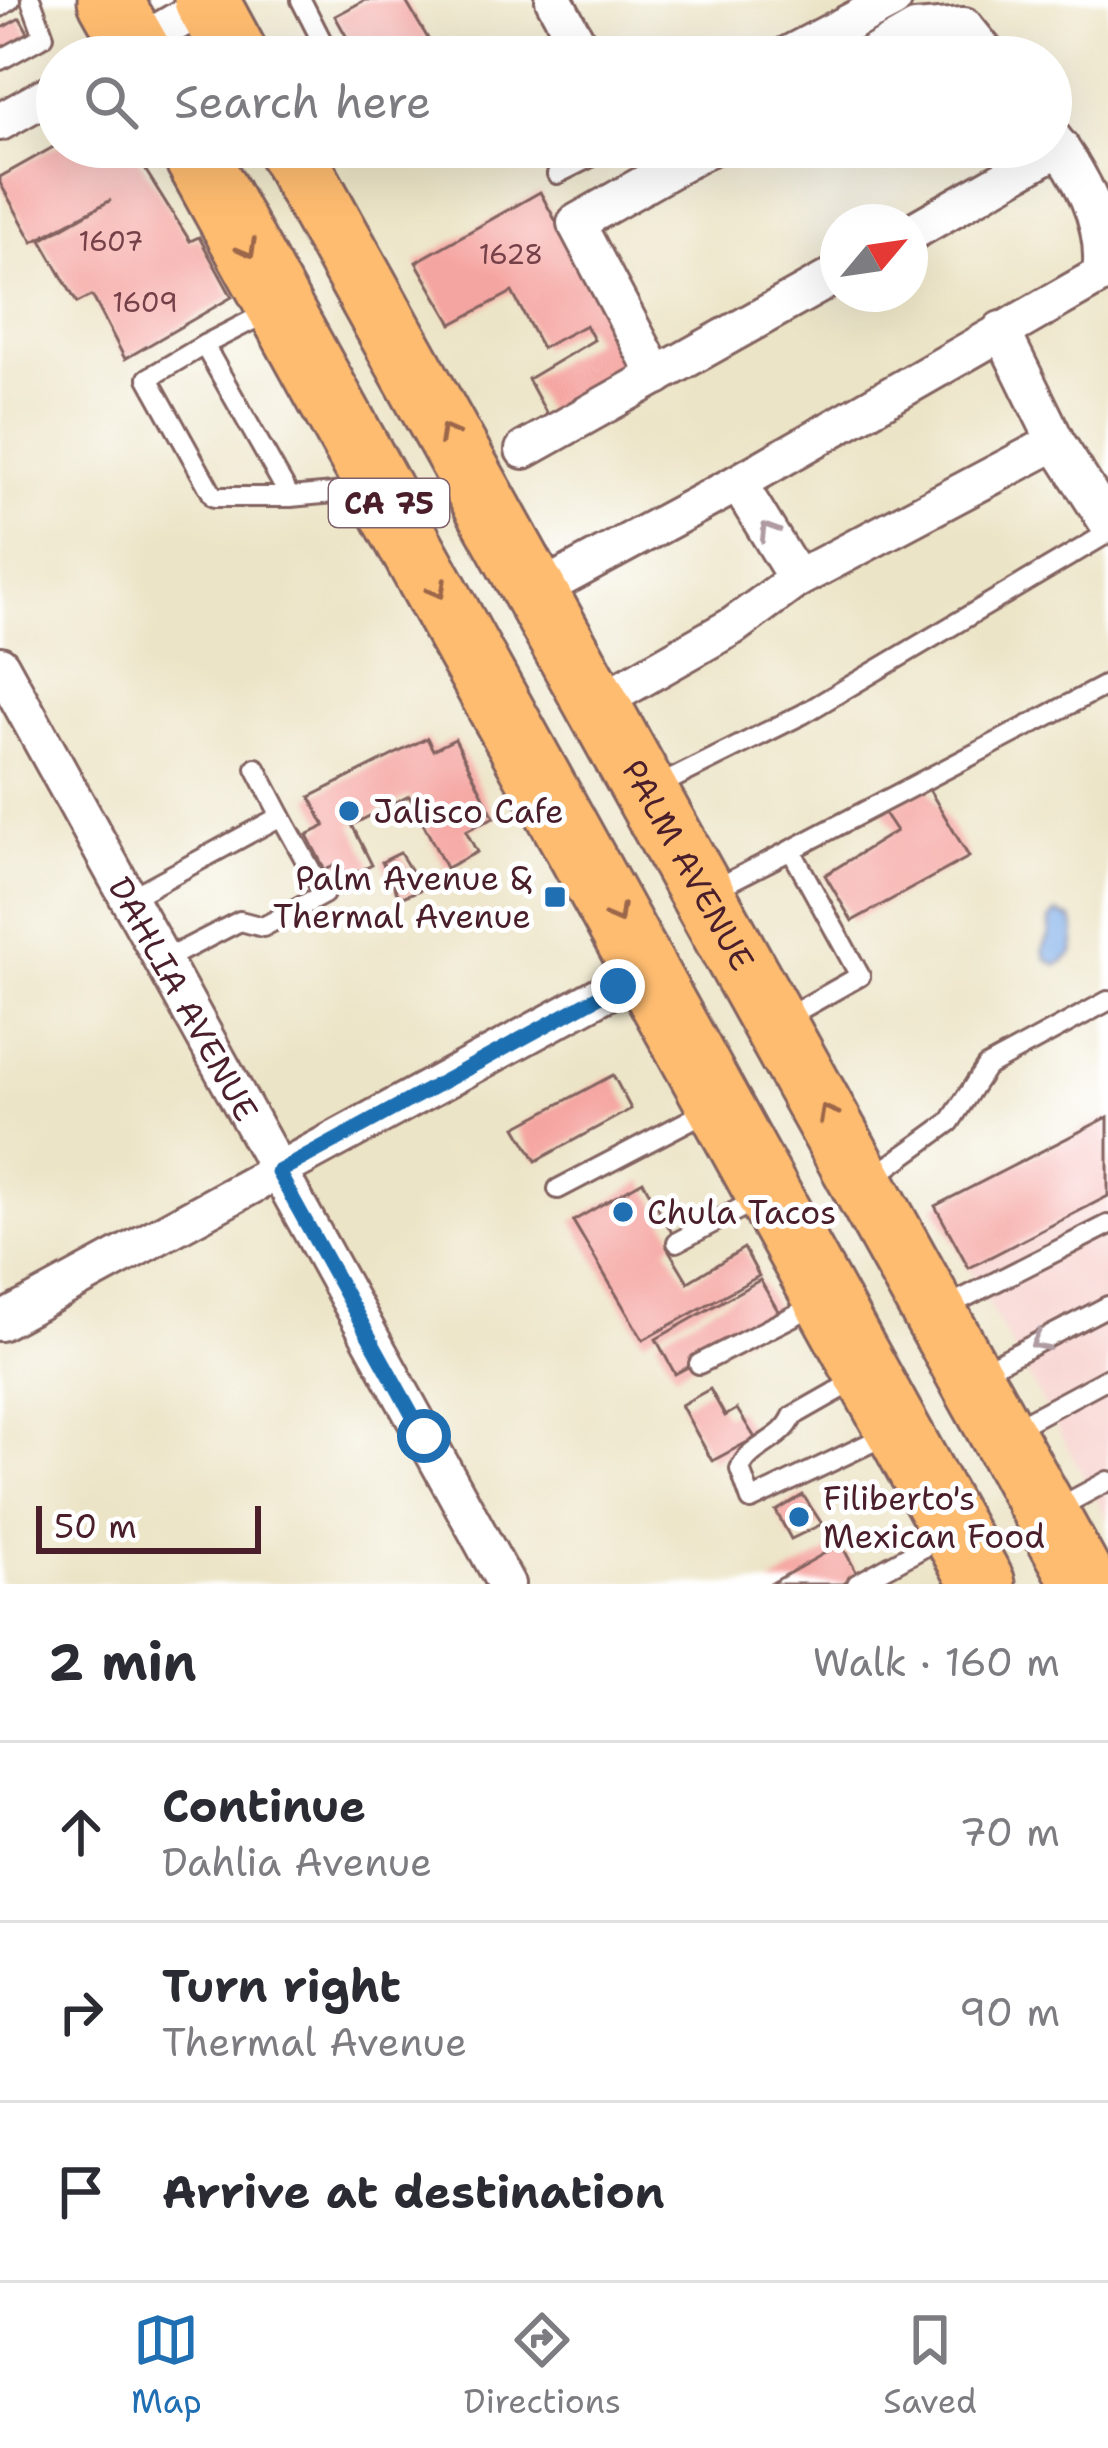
<!DOCTYPE html>
<html lang="en">
<head>
<meta charset="utf-8">
<style>
  body { margin:0; font-family:"Shantell Sans",sans-serif; background:#f7f7f7; color:#2b2b33 }
  .compass { position:absolute; left:820px; top:204px; width:108px; height:108px; border-radius:50%; background:#fff; box-shadow:0 12px 48px #0002; rotate:61deg }
  .scale { position:absolute; left:36px; bottom:30px; width:225px; box-sizing:border-box; padding-left:12px; border:6px solid #4a1f2b; border-top:0; font-size:33px; line-height:42px; white-space:nowrap; color:#4a1f2b; -webkit-text-stroke:9px #fff; paint-order:stroke }
  .stop { position:absolute; width:36px; height:36px; margin:-27px; border:9px solid #1f6fb2; border-radius:50%; background:#fff }
  .stop.end { background:#1f6fb2; border-color:#fff; box-shadow:0 3px 12px #0008 }
  .list { margin:0; padding:0; list-style:none }
  h2 { display:flex; justify-content:space-between; align-items:center; height:156px; margin:0; padding:0 48px; font-size:51px }
  h2 small { font-size:39px; font-weight:400; color:#7c7c81 }
  .list li { display:grid; grid-template-columns:78px 1fr auto; gap:36px; align-items:center; box-sizing:border-box; height:180px; padding:0 48px; border-top:3px solid #e1e1e2 }
  .list b { display:block; font-size:45px; white-space:nowrap }
  .list p { margin:0; font-size:39px; white-space:nowrap; color:#7c7c81 }
  .list em { font-size:39px; font-style:normal; color:#7c7c81 }
  .icon { flex:none; width:66px; height:66px; fill:none; stroke:currentColor; stroke-width:2; stroke-linecap:round; stroke-linejoin:round }
  .map { position:relative; flex:none; width:1108px; height:1584px; overflow:hidden }
  .search { position:absolute; background:#fff; box-shadow:0 12px 48px #0002; left:36px; right:36px; top:36px; height:132px; display:flex; align-items:center; gap:30px; box-sizing:border-box; padding:0 42px; border-radius:66px; color:#7c7c81; font-size:45px }
  .sheet { height:696px; background:#fff }
  nav { display:flex; justify-content:space-around; align-items:center; box-sizing:border-box; height:168px; border-top:3px solid #e1e1e2; background:#fff; font-size:33px; color:#7c7c81 }
  nav a { display:grid; justify-items:center; gap:6px }
  nav .on { color:#1f6fb2 }
  .map>svg:first-child { display:block }
  .built { fill:#f7d0cc }
  .water { fill:#7eade8; stroke:#64668a; stroke-width:3 }
  .building { fill:#f5a5a1 }
  .lines { fill:none; stroke-linecap:round; stroke-linejoin:round }
  .lane-casing { stroke:#836461; stroke-width:24 }
  .street-casing { stroke:#836461; stroke-width:42 }
  .highway-casing { stroke:#836461; stroke-width:69 }
  .lane { stroke:#fff; stroke-width:18 }
  .street { stroke:#fff; stroke-width:36 }
  .highway { stroke:#febc70; stroke-width:63 }
  .oneway { stroke:#9b664a }
  .oneway2 { stroke:#ae9aa0 }
  .route { stroke:#1f6fb2; stroke-width:15 }
  .poi-dot { fill:#1f6fb2; stroke:#fff; stroke-width:4.5 }
  .labels { text-anchor:middle; dominant-baseline:central; stroke-width:10; stroke-linejoin:round; paint-order:stroke }
  .number-label { font-size:27px; fill:#754048 }
  .shield { fill:#fff; stroke:#80626b; stroke-width:3 }
  .shield-label { font-size:30px; font-weight:bold; fill:#4a1f2b }
  .poi-label { font-size:33px; fill:#4a1f2b; stroke:#fff; text-anchor:start }
  .street-label { font-size:33px; fill:#4a1f2b; stroke:#fff }
</style>
</head>
<body>
<div class="map">
<svg width="1108" height="1584" viewBox="0 0 1108 1584">
  <rect width="100%" height="100%" fill="#fff"/>
  <filter id="ink" filterUnits="userSpaceOnUse"><feTurbulence type="fractalNoise" baseFrequency=".00833" numOctaves="2"/><feDisplacementMap in="SourceGraphic" scale="24" xChannelSelector="R" yChannelSelector="G"/><feConvolveMatrix kernelMatrix="1 2 1 2 8 2 1 2 1" color-interpolation-filters="sRGB"/></filter>
  <filter id="wash" filterUnits="userSpaceOnUse"><feTurbulence type="fractalNoise" baseFrequency=".004" numOctaves="4" result="noise"/><feDisplacementMap in="SourceGraphic" scale="48" xChannelSelector="R" yChannelSelector="G"/><feGaussianBlur stdDeviation="2.7" result="paint"/><feColorMatrix in="noise" values="0 0 0 0 0 0 0 0 0 0 0 0 0 0 0 0 0 1.4 0 .05"/><feComposite in="paint" operator="in"/></filter>
  <g filter="url(#wash)">
    <rect width="100%" height="100%" fill="#ece4c6"/>
    <polygon class="built" points="1108,1117 1108,1520 934,1206"/>
    <polygon class="water" points="1057,913 1072,919 1075,931 1073,953 1058,965 1047,960 1043,950 1050,934 1050,920"/>
    <g id="blocks">
      <g class="building">
        <polygon points="365,0 405,0 439,57 358,57 335,16"/>
        <polygon points="20,18 31,38 0,55 0,29"/>
        <polygon points="57,145 131,147 190,241 199,237 232,297 125,359 94,299 91,296 77,303 41,240 111,200 33,242 0,183 0,177"/>
        <polygon points="540,192 636,369 549,418 528,379 594,340 586,325 542,348 512,292 452,324 416,262"/>
        <polygon points="427,738 433,750 455,739 494,817 466,831 477,852 446,868 409,796 352,825 372,865 347,877 340,863 325,870 307,835 325,826 310,797"/>
        <polygon points="927,786 969,857 852,921 825,875 896,831 882,810"/>
        <polygon points="400,853 422,889 400,898 382,862"/>
        <polygon points="613,1075 631,1109 536,1161 516,1127"/>
        <polygon points="1108,1117 1108,1196 969,1268 935,1206"/>
        <polygon points="643,1181 676,1240 667,1247 688,1282 744,1248 759,1276 643,1340 573,1221"/>
        <polygon points="760,1280 781,1316 675,1374 656,1339"/>
        <polygon points="710,1389 725,1416 737,1409 755,1438 712,1461 681,1405"/>
        <polygon points="803,1495 822,1524 791,1539 776,1511"/>
        <polygon points="841,1544 858,1575 843,1584 770,1584"/>
      </g>
    </g>
  </g>
  <g filter="url(#ink)">
    <use href="#blocks" fill-opacity="0" stroke="#836461" stroke-width="3"/>
    <g class="lines">
      <g class="lane-casing">
        <g id="lane">
          <polyline points="301,0 330,57"/>
          <polyline points="0,7 10,0"/>
          <polyline points="0,60 44,36 31,0"/>
          <polyline points="557,174 611,147"/>
          <polyline points="270,311 204,345 290,497 367,490"/>
          <polyline points="204,345 148,378 214,497 290,497"/>
          <polyline points="256,768 281,816"/>
          <polyline points="658,786 803,714 1108,533"/>
          <polyline points="791,850 1108,684"/>
          <polyline points="713,890 791,850 860,976 787,1017"/>
          <polyline points="128,899 281,816 324,894 263,927 240,921 162,961"/>
          <polyline points="874,1177 950,1122 986,1067 1108,1001"/>
          <polyline points="558,1189 711,1109"/>
          <polyline points="677,1242 760,1198"/>
          <polyline points="946,1307 1108,1225"/>
          <polyline points="699,1364 817,1304"/>
          <polyline points="979,1373 1108,1306"/>
          <path d="M858 1379 793 1416C782 1442 751 1444 740 1469L751 1500 889 1434"/>
          <polyline points="1013,1429 1108,1378"/>
          <polyline points="1056,1509 1108,1481"/>
          <polyline points="857,1584 944,1536"/>
        </g>
      </g>
      <g class="street-casing">
        <g id="street">
          <polyline points="554,0 585,57"/>
          <polyline points="123,53 213,0"/>
          <polyline points="784,57 893,0"/>
          <polyline points="868,57 915,30 964,26 989,57"/>
          <polyline points="0,122 57,90"/>
          <polyline points="910,233 1060,147"/>
          <polyline points="1001,330 1056,442 1108,523"/>
          <polyline points="657,376 576,223 710,147"/>
          <polyline points="524,450 838,274"/>
          <polyline points="738,483 797,579"/>
          <path d="M534 593 738 483 1101 275C1108 224 1082 176 1051 136"/>
          <path id="s1" d="M0 665 506 1584"/>
          <polyline points="598,703 733,626 797,579 1056,442"/>
          <polyline points="0,1322 647,970"/>
        </g>
      </g>
      <g class="highway-casing">
        <g id="highway">
          <polyline points="110,0 142,57"/>
          <polyline points="206,0 237,57"/>
          <polyline points="191,147 983,1584"/>
          <path id="s2" d="M288 147C556 625 822 1104 1085 1584"/>
        </g>
      </g>
      <use href="#lane" class="lane"/>
      <use href="#street" class="street"/>
      <use href="#highway" class="highway"/>
    </g>
    <defs><path id="oneway-chevron" d="M-2-3.5L2.5 0L-2 3.5" fill="none" stroke-width="1.6" stroke-linecap="round" stroke-linejoin="round" transform="scale(3)"/></defs>
    <g class="oneway">
      <use href="#oneway-chevron" transform="translate(248 249) rotate(61)"/>
      <use href="#oneway-chevron" transform="translate(447 433) rotate(-119)"/>
      <use href="#oneway-chevron" transform="translate(438 590) rotate(61)"/>
      <use href="#oneway-chevron" transform="translate(617 915) rotate(61)"/>
      <use href="#oneway-chevron" transform="translate(827 1113) rotate(-119)"/>
    </g>
    <g class="oneway2">
      <use href="#oneway-chevron" transform="translate(768 531) rotate(-122)"/>
      <use href="#oneway-chevron" transform="translate(1039 1342) rotate(153)"/>
    </g>
  </g>
  <g class="lines" filter="url(#ink)">
    <polyline class="route" points="424,1436 278,1172 618,986"/>
  </g>
  <g class="poi-dot">
    <circle cx="349" cy="811" r="12"/>
    <rect x="543" y="885" width="24" height="24" rx="6"/>
    <circle cx="623" cy="1212" r="12"/>
    <circle cx="799" cy="1517" r="12"/>
  </g>
  <g class="labels">
    <g class="number-label">
      <text x="111" y="241">1607</text>
      <text x="511" y="254">1628</text>
      <text x="145" y="302">1609</text>
    </g>
    <rect class="shield" x="329" y="479" width="120" height="48" rx="9"/>
    <g class="shield-label">
      <text x="389" y="503">CA 75</text>
    </g>
    <g class="poi-label">
      <text x="373" y="811">Jalisco Cafe</text>
      <text x="531" y="878" text-anchor="end">Palm Avenue &amp;<tspan x="531" dy="38">Thermal Avenue</tspan></text>
      <text x="647" y="1212">Chula Tacos</text>
      <text x="823" y="1498">Filiberto's<tspan x="823" dy="38">Mexican Food</tspan></text>
    </g>
    <g class="street-label">
      <text stroke="none"><textPath href="#s2" startOffset="822">PALM AVENUE</textPath></text>
      <text stroke="none"><textPath href="#s1" startOffset="381">DAHLIA AVENUE</textPath></text>
    </g>
  </g>
</svg>
<svg class="compass" viewBox="-18 -18 36 36"><path d="M0-13l5 13h-10z" fill="#e53935"/><path d="M0 13l5-13h-10z" fill="#7c7c81"/></svg>
<div class="scale">50 m</div>
<div class="stop" style="left:424px;top:1436px"></div>
<div class="stop end" style="left:618px;top:986px"></div>
<div class="search"><svg class="icon" aria-label="search" viewBox="0 0 24 24"><circle cx="10" cy="10" r="6"/><path d="M15 15l6 6"/></svg>Search here</div>
</div>
<section class="sheet">
<h2>2 min<small>Walk · 160 m</small></h2>
<ul class="list">
<li><svg class="icon" aria-label="ahead" viewBox="0 0 24 24"><path d="M12 20V5M6 11l6-6 6 6"/></svg><div><b>Continue</b><p>Dahlia Avenue</p></div><em>70 m</em></li>
<li><svg class="icon" aria-label="right" viewBox="0 0 24 24"><path d="M7 20v-9h11M14 6l5 5-5 5"/></svg><div><b>Turn right</b><p>Thermal Avenue</p></div><em>90 m</em></li>
<li><svg class="icon" aria-label="arrive" viewBox="0 0 24 24"><path d="M6 21V4h12l-3 4 3 4H6"/></svg><div><b>Arrive at destination</b></div></li>
</ul>
</section>
<nav>
<a class="on"><svg class="icon" aria-label="map" viewBox="0 0 24 24"><path d="M3 6l6-2 6 2 6-2v14l-6 2-6-2-6 2zM9 4v14M15 6v14"/></svg>Map</a>
<a><svg class="icon" aria-label="directions" viewBox="0 0 24 24"><path d="M12 3l9 9-9 9-9-9zM9 14v-3h6M13 9l2 2-2 2"/></svg>Directions</a>
<a><svg class="icon" aria-label="saved" viewBox="0 0 24 24"><path d="M7 4h10v16l-5-4-5 4z"/></svg>Saved</a>
</nav>
</body>
</html>
